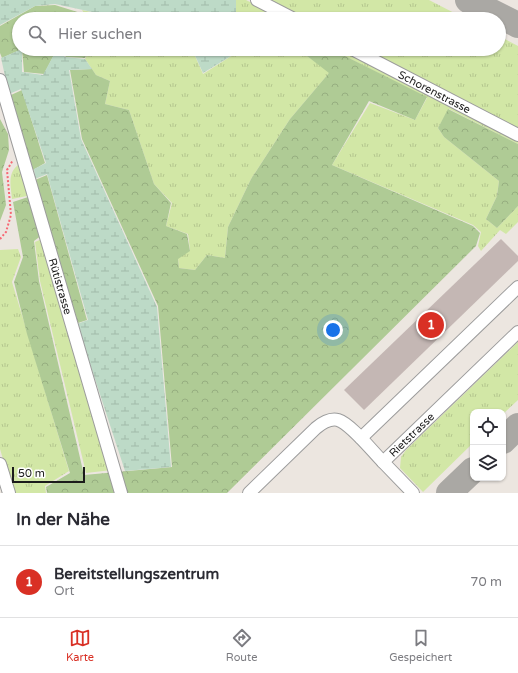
<!DOCTYPE html>
<html lang="de">
<head>
<meta charset="utf-8">
<style>
  body { margin:0; font-family:"Varela Round",sans-serif; background:#f2f2f3; color:#2b2b33 }
  .controls { position:absolute; right:12px; bottom:12px; display:grid; overflow:hidden; border-radius:8px; box-shadow:0 1px 3px #0004 }
  .controls button { width:36px; height:36px; display:grid; place-items:center; padding:0; border:0; border-bottom:1px solid #e1e1e2; background:#fff; color:#2b2b33; font:20px sans-serif }
  .scale { position:absolute; left:12px; bottom:10px; width:73px; box-sizing:border-box; padding-left:4px; border:2px solid #1b1b1b; border-top:0; font-size:11px; line-height:14px; white-space:nowrap; color:#1b1b1b; -webkit-text-stroke:3px #fff; paint-order:stroke }
  .you { position:absolute; left:333px; top:330px; width:14px; height:14px; margin:-10px; border:3px solid #fff; border-radius:50%; background:#1a73e8; box-shadow:0 0 0 6px #1a73e833 }
  .badge { display:grid; place-items:center; width:26px; height:26px; border-radius:50%; background:#d93025; color:#fff; font-size:13px; font-weight:700 }
  .pin { position:absolute; translate:-50% -50%; border:2px solid #fff; box-shadow:0 1px 4px #0006 }
  .list { margin:0; padding:0; list-style:none }
  h2 { display:flex; justify-content:space-between; align-items:center; height:52px; margin:0; padding:0 16px; font-size:17px }
  h2 small { font-size:13px; font-weight:400; color:#7c7c81 }
  .list li { display:grid; grid-template-columns:26px 1fr auto; gap:12px; align-items:center; box-sizing:border-box; height:72px; padding:0 16px; border-top:1px solid #e1e1e2 }
  .list b { display:block; font-size:15px; white-space:nowrap }
  .list p { margin:0; font-size:13px; white-space:nowrap; color:#7c7c81 }
  .list em { font-size:13px; font-style:normal; color:#7c7c81 }
  .icon { flex:none; width:22px; height:22px; fill:none; stroke:currentColor; stroke-width:2; stroke-linecap:round; stroke-linejoin:round }
  .map { position:relative; flex:none; width:518px; height:493px; overflow:hidden }
  .search { position:absolute; background:#fff; box-shadow:0 1px 3px #0004; left:12px; right:12px; top:12px; height:44px; display:flex; align-items:center; gap:10px; box-sizing:border-box; padding:0 14px; border-radius:22px; color:#7c7c81; font-size:15px }
  .sheet { height:124px; background:#fff }
  nav { display:flex; justify-content:space-around; align-items:center; box-sizing:border-box; height:56px; border-top:1px solid #e1e1e2; background:#fff; font-size:11px; color:#7c7c81 }
  nav a { display:grid; justify-items:center; gap:2px }
  nav .on { color:#d93025 }
  .map>svg:first-child { display:block }
  .grass { fill:url(#grass-tufts) }
  .forest { fill:url(#forest-crowns) }
  .wetland { fill:url(#wetland-marsh) }
  .lines { fill:none; stroke-linecap:round; stroke-linejoin:round }
  .taxiway { stroke:#aaa8a4; stroke-width:26 }
  .building { fill:#c4b7b4 }
  .minor-casing { stroke:#9c9c9c; stroke-width:14 }
  .path { stroke:#f76773; stroke-width:2; stroke-dasharray:2 2; stroke-linecap:butt }
  .minor { stroke:#fff; stroke-width:12 }
  .labels { text-anchor:middle; dominant-baseline:central; stroke-width:4; stroke-linejoin:round; paint-order:stroke }
  .street-label { font-size:11px; fill:#1b1b1b; stroke:#fff }
</style>
</head>
<body>
<div class="map">
<svg width="518" height="493" viewBox="0 0 518 493">
  <defs>
    <pattern id="grass-tufts" width="24" height="20" patternUnits="userSpaceOnUse"><rect width="24" height="20" fill="#d2e7a6"/><path d="M3 7l-1-3M5 7V3M7 7l1-3M15 17l-1-3M17 17v-4M19 17l1-3" fill="none" stroke="#b4c68e"/></pattern>
    <pattern id="forest-crowns" width="20" height="18" patternUnits="userSpaceOnUse"><rect width="20" height="18" fill="#afcb95"/><path d="M2 6a3 3 0 1 1 6 0M12 15a3 3 0 1 1 6 0" fill="none" stroke="#96ae80"/></pattern>
    <pattern id="wetland-marsh" width="20" height="14" patternUnits="userSpaceOnUse"><rect width="20" height="14" fill="#bddac7"/><path d="M1 5h8M5 5V1M11 12h8M15 12V8" fill="none" stroke="#a2baaa"/></pattern>
  </defs>
  <rect width="100%" height="100%" fill="#ece6e0"/>
  <g class="grass">
    <polygon points="236,0 246,0 284,19 271,19 268,17 267,19 236,19"/>
    <polygon points="265,0 429,0 466,19 302,19"/>
    <polygon points="82,10 124,19 88,19"/>
    <polygon points="499,36 518,46 518,130 360,49 499,49"/>
    <polygon points="90,49 192,49 203,74 236,53 236,49 297,49 330,72 290,119 251,179 228,227 225,258 207,255 195,270 179,268 178,258 190,250 188,234 166,226 172,203 154,184 129,110 105,104 110,81 96,75 85,59"/>
    <polygon points="331,49 343,49 518,138 518,144 449,109 438,128 444,137 499,181 497,196 486,219 497,228 518,206 518,222 506,234 500,230 481,251 478,246 481,232 473,225 332,165 370,103 415,120 427,98"/>
    <path d="M18 165 25 170 32 195 12 199C11 186 7 174 18 165Z"/>
    <polygon points="44,238 112,470 86,473 40,281 35,242"/>
    <polygon points="18,249 21,257 12,282 69,471 45,486 46,493 13,493 0,449 0,250"/>
    <polygon points="518,342 518,400 503,414 503,412 473,412 473,443 423,492 400,468 401,457 406,450"/>
  </g>
  <g class="forest">
    <polygon points="55,5 84,14 87,19 19,19 19,49 57,49 44,74 24,72 22,49 2,58 0,53 0,26 35,6"/>
    <polygon points="60,49 89,49 85,58 66,57"/>
    <polygon points="298,49 331,49 427,97 415,120 369,101 332,165 473,226 480,233 476,246 227,493 47,493 46,487 70,473 27,334 14,282 23,257 13,202 31,196 42,235 34,241 39,281 84,475 172,467 158,306 82,139 70,70 92,69 96,75 110,81 105,104 129,110 154,184 171,203 166,226 187,234 190,251 178,259 179,268 195,270 207,255 225,258 228,227 251,179 290,119 329,73"/>
    <polygon points="22,90 45,163 33,170 11,95"/>
    <polygon points="448,109 518,144 518,206 497,228 486,219 497,196 499,181 444,137 438,128"/>
    <polygon points="0,119 8,134 9,150 2,172 6,205 0,221"/>
    <polygon points="47,175 87,320 78,323 35,180"/>
  </g>
  <g class="wetland">
    <polygon points="0,0 236,0 236,19 125,19 55,4 35,6 0,25"/>
    <polygon points="22,49 22,72 43,75 57,49 59,49 65,57 85,59 92,69 69,70 81,139 157,307 171,467 125,471 77,324 88,320 47,174 35,179 34,169 46,163 21,89 9,94 1,58"/>
    <polygon points="192,49 236,49 236,53 203,73"/>
  </g>
  <g class="lines">
    <g class="taxiway">
      <polyline points="468,0 518,25"/>
      <polyline points="503,441 518,426"/>
      <polyline points="449,493 473,470"/>
    </g>
  </g>
  <polygon class="building" points="501,239 518,256 518,261 364,410 344,390"/>
  <g class="lines">
    <g class="minor-casing">
      <g id="minor">
        <polyline points="257,0 294,19"/>
        <path id="s1" d="M352 49 518 135"/>
        <path id="s2" d="M0 80 121 493"/>
        <polyline points="361,438 518,287"/>
        <polyline points="383,462 413,493"/>
        <polyline points="0,464 9,493"/>
        <path id="s3" d="M249 493 316 428C322 423 330 418 338 420 351 424 373 452 383 462L518 332"/>
      </g>
    </g>
    <polyline class="path" points="0,239 6,232 11,215 7,170 13,160"/>
    <use href="#minor" class="minor"/>
  </g>
  <g class="labels">
    <g class="street-label">
      <text stroke="none"><textPath href="#s1" startOffset="93">Schorenstrasse</textPath></text>
      <text stroke="none"><textPath href="#s2" startOffset="215">Rütistrasse</textPath></text>
      <text stroke="none"><textPath href="#s3" startOffset="219">Rietstrasse</textPath></text>
    </g>
  </g>
</svg>
<div class="controls">
<button><svg class="icon" aria-label="locate" viewBox="0 0 24 24"><circle cx="12" cy="12" r="6"/><path d="M12 2v4M12 18v4M2 12h4M18 12h4"/></svg></button>
<button><svg class="icon" aria-label="layers" viewBox="0 0 24 24"><path d="M12 4l9 5-9 5-9-5zM3 14l9 5 9-5"/></svg></button>
</div>
<div class="scale">50 m</div>
<div class="you"></div>
<div class="pin badge" style="left:431px;top:325px">1</div>
<div class="search"><svg class="icon" aria-label="search" viewBox="0 0 24 24"><circle cx="10" cy="10" r="6"/><path d="M15 15l6 6"/></svg>Hier suchen</div>
</div>
<section class="sheet">
<h2>In der Nähe<small></small></h2>
<ul class="list">
<li><span class="badge">1</span><div><b>Bereitstellungszentrum</b><p>Ort</p></div><em>70 m</em></li>
</ul>
</section>
<nav>
<a class="on"><svg class="icon" aria-label="map" viewBox="0 0 24 24"><path d="M3 6l6-2 6 2 6-2v14l-6 2-6-2-6 2zM9 4v14M15 6v14"/></svg>Karte</a>
<a><svg class="icon" aria-label="directions" viewBox="0 0 24 24"><path d="M12 3l9 9-9 9-9-9zM9 14v-3h6M13 9l2 2-2 2"/></svg>Route</a>
<a><svg class="icon" aria-label="saved" viewBox="0 0 24 24"><path d="M7 4h10v16l-5-4-5 4z"/></svg>Gespeichert</a>
</nav>
</body>
</html>
